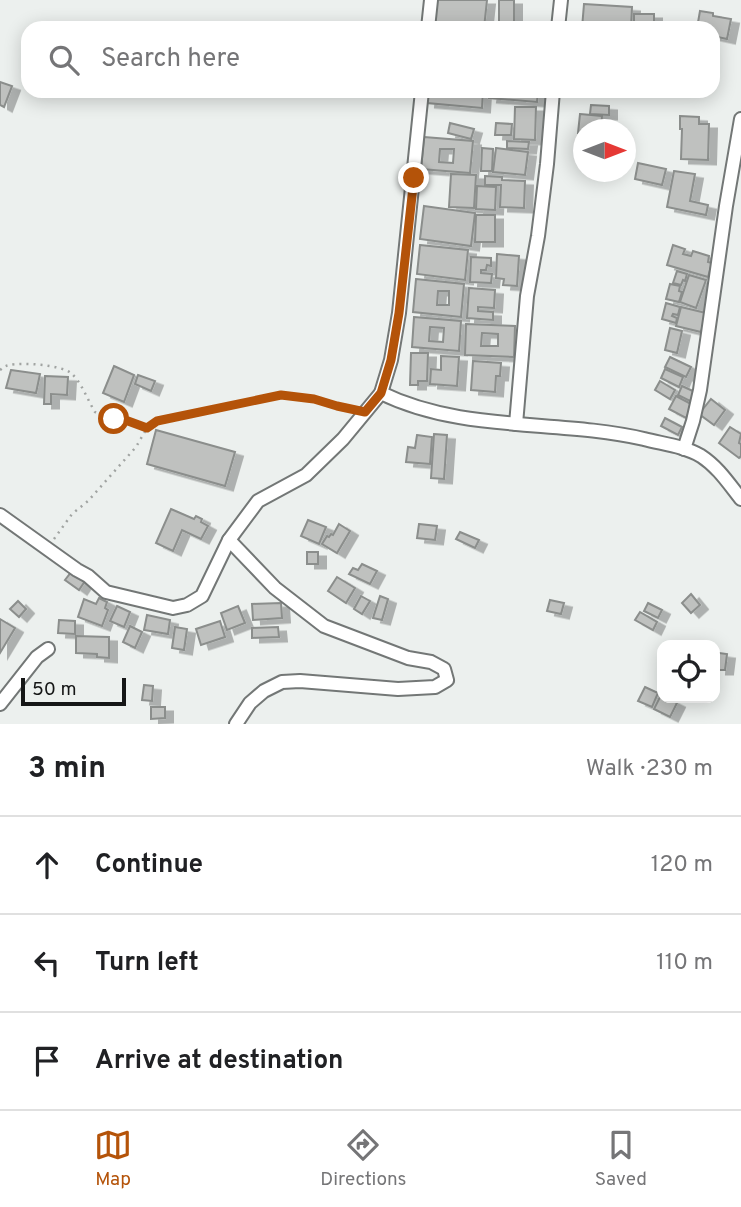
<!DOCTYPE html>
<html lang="en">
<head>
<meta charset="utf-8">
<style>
  body { margin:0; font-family:Overpass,sans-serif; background:#f6f6f6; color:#202124 }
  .controls { position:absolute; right:21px; bottom:21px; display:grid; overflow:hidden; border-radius:14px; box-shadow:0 4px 18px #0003 }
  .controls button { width:63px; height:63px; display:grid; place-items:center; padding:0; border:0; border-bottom:2px solid #e0e0e0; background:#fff; color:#202124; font:35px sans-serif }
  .compass { position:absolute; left:573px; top:119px; width:63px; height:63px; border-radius:50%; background:#fff; box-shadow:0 4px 18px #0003; rotate:90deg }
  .scale { position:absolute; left:21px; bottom:18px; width:105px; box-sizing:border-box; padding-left:7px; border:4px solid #151616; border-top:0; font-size:19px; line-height:24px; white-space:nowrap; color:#151616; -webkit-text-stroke:5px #ecf0ee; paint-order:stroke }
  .stop { position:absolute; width:21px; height:21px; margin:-16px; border:5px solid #b45309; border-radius:50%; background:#fff }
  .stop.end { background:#b45309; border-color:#fff; box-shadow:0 2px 7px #0008 }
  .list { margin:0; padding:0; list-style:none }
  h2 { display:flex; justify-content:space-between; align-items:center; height:91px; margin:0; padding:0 28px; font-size:30px }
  h2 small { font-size:23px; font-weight:400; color:#757577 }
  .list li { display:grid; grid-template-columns:46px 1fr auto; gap:21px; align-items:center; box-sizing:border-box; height:98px; padding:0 28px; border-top:2px solid #e0e0e0 }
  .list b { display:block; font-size:26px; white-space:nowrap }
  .list em { font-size:23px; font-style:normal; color:#757577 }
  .icon { flex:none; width:38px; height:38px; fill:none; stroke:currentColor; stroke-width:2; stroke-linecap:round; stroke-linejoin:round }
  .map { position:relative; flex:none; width:741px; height:724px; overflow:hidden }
  .search { position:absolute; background:#fff; box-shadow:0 4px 18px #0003; left:21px; right:21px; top:21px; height:77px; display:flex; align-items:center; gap:18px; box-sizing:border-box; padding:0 24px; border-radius:21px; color:#757577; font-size:26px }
  .sheet { height:385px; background:#fff }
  nav { display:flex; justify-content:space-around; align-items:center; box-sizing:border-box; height:98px; border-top:2px solid #e0e0e0; background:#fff; font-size:19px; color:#757577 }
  nav a { display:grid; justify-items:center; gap:4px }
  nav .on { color:#b45309 }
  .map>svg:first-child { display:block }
  .building { fill:#bfc1bf; stroke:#8b8e8c; stroke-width:2; fill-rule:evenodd; filter:url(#shadow) }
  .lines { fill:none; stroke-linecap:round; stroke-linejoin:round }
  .street-casing { stroke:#737776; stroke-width:16 }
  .path { stroke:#a1a4a2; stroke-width:2.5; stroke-dasharray:2 5; stroke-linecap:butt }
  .street { stroke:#fff; stroke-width:12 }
  .route { stroke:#b45309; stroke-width:9 }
</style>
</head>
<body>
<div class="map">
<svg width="741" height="724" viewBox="0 0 741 724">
  <defs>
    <filter id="shadow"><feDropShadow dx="8" dy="4.5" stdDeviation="0" flood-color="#0004"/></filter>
  </defs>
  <rect width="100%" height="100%" fill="#ecf0ee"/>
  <g class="building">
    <polygon points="435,0 487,0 484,28 434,27"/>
    <rect x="499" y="0" width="15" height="23"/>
    <polygon points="584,4 632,7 631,28 582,28"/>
    <polygon points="700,11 713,13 713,16 731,19 727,39 713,36 713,28 697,28"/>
    <rect x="634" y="14" width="20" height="14"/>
    <polygon points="0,82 12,86 4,107 0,105"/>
    <polygon points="428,91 453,91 453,97 463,97 463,91 483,91 482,108 427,103"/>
    <polygon points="490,91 538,91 537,102 489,98"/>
    <polygon points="591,105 609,106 609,115 590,114"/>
    <polygon points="515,107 536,107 535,140 514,139"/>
    <polygon points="580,114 602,116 601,130 584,130 584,145 581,145 582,133 578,133"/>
    <polygon points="680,116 699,117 699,124 709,124 708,160 681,159 682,129 680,129"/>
    <polygon points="450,123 474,129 471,139 448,133"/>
    <polygon points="496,123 512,124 511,135 495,135"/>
    <path d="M424 137 473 141 470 173 421 169ZM440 149H454L453 163 439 162Z"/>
    <polygon points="507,141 529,142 528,149 507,148"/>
    <polygon points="482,148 493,149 492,171 481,171"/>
    <polygon points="496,148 528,152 525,175 493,172"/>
    <polygon points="638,163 666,169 662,185 635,179"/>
    <polygon points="674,171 695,174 690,201 708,205 706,215 667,207"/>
    <polygon points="451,174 476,175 474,208 449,207"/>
    <polygon points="485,176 502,177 502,180 525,181 524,208 500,207 501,185 485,185"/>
    <polygon points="477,186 496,187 495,210 476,209"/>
    <polygon points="424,206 475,213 471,246 420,239"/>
    <polygon points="476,215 495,215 495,242 475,242"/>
    <polygon points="420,245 468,250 465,280 417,274"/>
    <polygon points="673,245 685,249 683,254 691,256 693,251 709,256 708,262 712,263 708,277 667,265"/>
    <polygon points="497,254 519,256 517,286 503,285 504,279 496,278"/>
    <polygon points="471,257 491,258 491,266 487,265 486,270 481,270 481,273 492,274 491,283 470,282"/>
    <polygon points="677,271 687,274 685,281 683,280 681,285 673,283"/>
    <polygon points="689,275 706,280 696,308 680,302"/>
    <path d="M416 279 464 284 461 317 413 312ZM438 291H449V305H437Z"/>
    <polygon points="670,284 680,286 679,291 682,292 679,302 666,299"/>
    <polygon points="469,288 495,290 494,308 478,307 478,311 493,312 493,320 467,318"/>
    <polygon points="666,303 680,307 678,315 673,314 672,316 677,318 676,323 662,319"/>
    <polygon points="681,307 706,313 701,332 676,326"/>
    <path d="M414 317 461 321 459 351 412 347ZM430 327 444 328 443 342 429 341Z"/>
    <path d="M466 324 515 326 514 357 465 355ZM482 333 498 334V346H481Z"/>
    <polygon points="670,328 682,331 677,353 665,350"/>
    <polygon points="411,353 428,353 427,381 418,381 418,385 410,385"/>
    <polygon points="441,356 459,357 457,386 430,384 431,369 441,370"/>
    <polygon points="670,357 691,367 686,377 665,367"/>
    <polygon points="473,361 501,363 500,376 496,376 495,392 471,390"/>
    <polygon points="114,366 134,375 124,402 103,393"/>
    <polygon points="665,369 683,377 679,387 661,378"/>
    <polygon points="11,370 40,374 36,393 6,388"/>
    <polygon points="138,375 155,381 151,391 135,384"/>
    <polygon points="45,376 68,377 67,395 51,394 51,404 44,404"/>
    <polygon points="660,381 675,390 670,399 655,390"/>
    <polygon points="682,386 695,392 690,401 678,395"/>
    <polygon points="676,396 693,405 686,418 669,409"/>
    <polygon points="711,399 725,410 714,425 699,414"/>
    <polygon points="665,418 682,427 678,435 661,426"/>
    <polygon points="730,427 741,434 739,443 741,444 741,456 739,458 719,443"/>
    <polygon points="156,430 235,452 225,486 147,464"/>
    <polygon points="434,434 447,435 444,479 431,478"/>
    <polygon points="417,435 432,437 430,464 406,462 408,447 415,448"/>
    <polygon points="171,509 194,519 196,516 202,519 201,522 208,526 201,539 182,530 173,551 156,543"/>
    <polygon points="308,520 326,527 319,544 301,536"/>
    <polygon points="339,524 350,531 337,553 322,544 327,536 329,537 331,534 333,535"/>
    <polygon points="419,524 437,526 435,540 417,538"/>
    <polygon points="460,532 479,540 475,548 456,539"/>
    <rect x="307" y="552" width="11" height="12"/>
    <polygon points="362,564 377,571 370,584 349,574 353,568 358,570"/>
    <polygon points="72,571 85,581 79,590 65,580"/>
    <polygon points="337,577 355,588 346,603 328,591"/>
    <polygon points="691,594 700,605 691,613 682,603"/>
    <polygon points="361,596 370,601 362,614 354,609"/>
    <polygon points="380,596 388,599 382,620 373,618"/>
    <polygon points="99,598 107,602 105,608 108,610 102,626 78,617 84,599 96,604"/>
    <polygon points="550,600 564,603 561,614 547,611"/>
    <polygon points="18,601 26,609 19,617 10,609"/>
    <polygon points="281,603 282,618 253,620 252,604"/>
    <polygon points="648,603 662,610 658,618 644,611"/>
    <polygon points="117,606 130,612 124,627 110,621"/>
    <polygon points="238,606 245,623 227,630 221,613"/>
    <polygon points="640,612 657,622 653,630 635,620"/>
    <polygon points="147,615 170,620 168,634 144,630"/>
    <polygon points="0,619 15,628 0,653"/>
    <polygon points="59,620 75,621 75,634 58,633"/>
    <polygon points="220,621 225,637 201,645 196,629"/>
    <polygon points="130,626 142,632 135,648 123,642"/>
    <polygon points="175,627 187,629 184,650 172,648"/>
    <polygon points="278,627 279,637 252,638 252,628"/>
    <polygon points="76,636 109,637 109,658 97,657 97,654 76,653"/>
    <polygon points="719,653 727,654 725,670 718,670"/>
    <polygon points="144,685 153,686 152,701 142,700"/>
    <polygon points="645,687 658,693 652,707 638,701"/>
    <polygon points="661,695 662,698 667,698 677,703 670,717 654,709"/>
    <polygon points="151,707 165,707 165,718 151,719"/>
  </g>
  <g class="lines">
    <g class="street-casing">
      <g id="street">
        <polyline points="428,28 431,0"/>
        <polyline points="558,28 561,0"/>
        <path d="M381 393C463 433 557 419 644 439 663 444 684 446 701 456 718 467 729 484 741 499"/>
        <polyline points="516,424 527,296 538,236 547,164 553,91"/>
        <polyline points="684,449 693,421 700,390 726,206 741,119"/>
        <polyline points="0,515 77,570 88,576 106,592 173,608 187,605 202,596 229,540 258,501 306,475 343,439 381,393 391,360 399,313 422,91"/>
        <polyline points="229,540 275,588 324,626 408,658 431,662 444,669 447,680 435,687 398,689 300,681 282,682 264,691 250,703 236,724"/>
        <polyline points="0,704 37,657 48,649"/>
      </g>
    </g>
    <g class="path">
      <path d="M0 370C4 367 4 366 10 365 22 362 61 365 71 373 82 383 87 399 95 412L100 415 128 421 147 428"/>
      <polyline points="54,539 72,514 88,501 136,447 147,428 157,421 281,395 314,399 352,409"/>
    </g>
    <use href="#street" class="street"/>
  </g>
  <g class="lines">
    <polyline class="route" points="114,419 128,421 147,428 157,421 281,395 314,399 337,406 365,412 381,393 391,360 399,313 414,178"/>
  </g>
</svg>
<div class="controls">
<button><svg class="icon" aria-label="locate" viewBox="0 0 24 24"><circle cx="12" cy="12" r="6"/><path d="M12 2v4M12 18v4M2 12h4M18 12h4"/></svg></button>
</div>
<svg class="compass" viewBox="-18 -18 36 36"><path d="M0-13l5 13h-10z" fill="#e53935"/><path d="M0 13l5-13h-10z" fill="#757577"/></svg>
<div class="scale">50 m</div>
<div class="stop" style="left:114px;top:419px"></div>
<div class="stop end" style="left:414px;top:178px"></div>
<div class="search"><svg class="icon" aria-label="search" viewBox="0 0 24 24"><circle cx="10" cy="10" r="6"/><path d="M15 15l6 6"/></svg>Search here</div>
</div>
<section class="sheet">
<h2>3 min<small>Walk · 230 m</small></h2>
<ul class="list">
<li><svg class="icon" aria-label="ahead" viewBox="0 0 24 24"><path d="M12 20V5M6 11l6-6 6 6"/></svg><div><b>Continue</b></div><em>120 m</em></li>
<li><svg class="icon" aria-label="left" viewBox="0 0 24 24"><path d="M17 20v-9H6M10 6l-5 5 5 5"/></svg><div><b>Turn left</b></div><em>110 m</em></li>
<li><svg class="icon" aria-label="arrive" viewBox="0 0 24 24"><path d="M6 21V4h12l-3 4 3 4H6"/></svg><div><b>Arrive at destination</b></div></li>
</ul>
</section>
<nav>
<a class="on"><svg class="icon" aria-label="map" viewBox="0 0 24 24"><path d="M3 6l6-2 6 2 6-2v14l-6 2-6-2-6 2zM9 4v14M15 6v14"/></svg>Map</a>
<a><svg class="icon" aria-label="directions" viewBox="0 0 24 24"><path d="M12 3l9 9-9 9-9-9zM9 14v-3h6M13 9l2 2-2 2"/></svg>Directions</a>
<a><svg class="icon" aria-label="saved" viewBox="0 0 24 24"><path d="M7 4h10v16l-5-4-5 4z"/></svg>Saved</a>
</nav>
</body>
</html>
